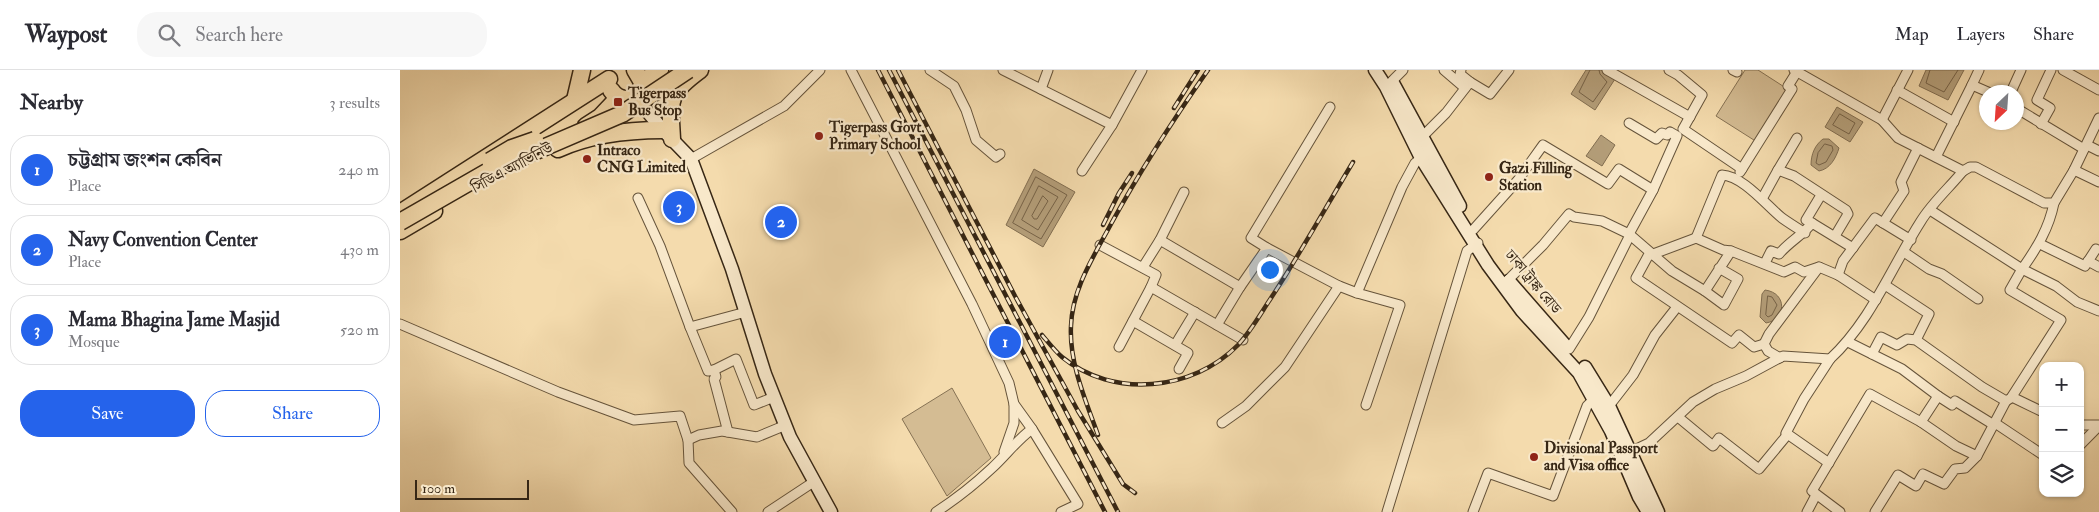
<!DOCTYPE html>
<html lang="en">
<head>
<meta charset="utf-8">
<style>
  body { margin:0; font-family:"IM FELL Double Pica","Noto Serif Bengali",serif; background:#f7f7f7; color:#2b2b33 }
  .controls { position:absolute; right:15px; bottom:15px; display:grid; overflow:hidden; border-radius:10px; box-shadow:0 1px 4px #0004 }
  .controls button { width:45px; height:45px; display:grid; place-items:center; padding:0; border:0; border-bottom:1px solid #e1e1e2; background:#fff; color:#2b2b33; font:25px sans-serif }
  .compass { position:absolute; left:1579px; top:15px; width:45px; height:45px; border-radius:50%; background:#fff; box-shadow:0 1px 4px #0004; rotate:205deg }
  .scale { position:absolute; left:15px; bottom:12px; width:114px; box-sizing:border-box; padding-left:5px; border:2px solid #372715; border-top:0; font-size:14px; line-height:18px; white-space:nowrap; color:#372715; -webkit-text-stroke:4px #f8e8ca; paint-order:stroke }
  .you { position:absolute; left:869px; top:199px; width:18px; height:18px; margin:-12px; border:4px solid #fff; border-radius:50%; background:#1a73e8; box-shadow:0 0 0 8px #1a73e833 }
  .badge { display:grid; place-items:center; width:32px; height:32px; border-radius:50%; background:#2563eb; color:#fff; font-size:16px; font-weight:700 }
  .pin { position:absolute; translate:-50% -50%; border:2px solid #fff; box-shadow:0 1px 5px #0006 }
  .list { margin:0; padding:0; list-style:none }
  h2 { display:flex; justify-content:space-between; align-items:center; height:65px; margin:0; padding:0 20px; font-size:21px }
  h2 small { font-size:16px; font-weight:400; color:#7c7c81 }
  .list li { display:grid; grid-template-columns:32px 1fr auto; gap:15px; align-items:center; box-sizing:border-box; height:70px; margin:0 10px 10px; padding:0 10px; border:1px solid #e1e1e2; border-radius:20px }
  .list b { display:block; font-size:19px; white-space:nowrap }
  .list p { margin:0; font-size:16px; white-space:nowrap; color:#7c7c81 }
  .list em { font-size:16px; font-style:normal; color:#7c7c81 }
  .actions { display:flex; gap:10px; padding:15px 20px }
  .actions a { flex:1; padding:11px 0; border:1px solid #2563eb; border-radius:20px; text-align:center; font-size:18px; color:#2563eb }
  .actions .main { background:#2563eb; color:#fff }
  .icon { flex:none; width:28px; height:28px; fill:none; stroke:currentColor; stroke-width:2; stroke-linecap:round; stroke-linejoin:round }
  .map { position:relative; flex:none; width:1699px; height:442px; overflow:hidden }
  header { display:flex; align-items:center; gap:30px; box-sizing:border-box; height:70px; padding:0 25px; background:#fff; border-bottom:1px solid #e1e1e2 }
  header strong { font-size:24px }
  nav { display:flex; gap:28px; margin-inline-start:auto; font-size:18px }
  .search { width:350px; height:45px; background:#f7f7f7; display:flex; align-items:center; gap:12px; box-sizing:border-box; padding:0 18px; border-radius:20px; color:#7c7c81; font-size:19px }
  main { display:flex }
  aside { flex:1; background:#fff }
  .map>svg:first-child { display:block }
  .green { fill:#d4bc93; stroke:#867254 }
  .water { fill:#b49e79; stroke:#826e51 }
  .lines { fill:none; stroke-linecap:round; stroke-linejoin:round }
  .shore { stroke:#766247; stroke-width:1 }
  .street-casing { stroke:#66543b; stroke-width:11 }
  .secondary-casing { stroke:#372715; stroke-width:15 }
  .highway-casing { stroke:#372715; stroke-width:19 }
  .street { stroke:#f8e8ca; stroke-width:9 }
  .secondary { stroke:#f8e8ca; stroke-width:12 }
  .highway { stroke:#f4dbad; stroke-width:16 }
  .rail-casing { stroke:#372715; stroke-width:4.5 }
  .rail { stroke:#f8e8ca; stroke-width:2.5; stroke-dasharray:8; stroke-linecap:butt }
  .highway-bridge-casing { stroke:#372715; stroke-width:19; stroke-linecap:butt }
  .highway-bridge { stroke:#f4dbad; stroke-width:16 }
  .poi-dot { fill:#8f2418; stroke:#f8e8ca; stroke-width:2 }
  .labels { text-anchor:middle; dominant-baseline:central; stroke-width:4.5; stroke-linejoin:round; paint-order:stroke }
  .poi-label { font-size:15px; font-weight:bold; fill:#372715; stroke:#f8e8ca; text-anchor:start }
  .street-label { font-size:15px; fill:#372715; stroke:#f8e8ca }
</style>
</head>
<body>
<header>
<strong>Waypost</strong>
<div class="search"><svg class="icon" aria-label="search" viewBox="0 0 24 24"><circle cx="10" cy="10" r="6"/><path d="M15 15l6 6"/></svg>Search here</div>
<nav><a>Map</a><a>Layers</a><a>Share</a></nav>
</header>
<main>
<aside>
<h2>Nearby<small>3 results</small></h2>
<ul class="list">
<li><span class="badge">1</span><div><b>চট্টগ্রাম জংশন কেবিন</b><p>Place</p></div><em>240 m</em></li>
<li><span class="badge">2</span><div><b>Navy Convention Center</b><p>Place</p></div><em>430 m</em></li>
<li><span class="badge">3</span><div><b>Mama Bhagina Jame Masjid</b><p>Mosque</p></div><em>520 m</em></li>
</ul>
<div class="actions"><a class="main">Save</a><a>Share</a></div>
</aside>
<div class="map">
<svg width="1699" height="442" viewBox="0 0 1699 442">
  <rect width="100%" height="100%" fill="#f4dbad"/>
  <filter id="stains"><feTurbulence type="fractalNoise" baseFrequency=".004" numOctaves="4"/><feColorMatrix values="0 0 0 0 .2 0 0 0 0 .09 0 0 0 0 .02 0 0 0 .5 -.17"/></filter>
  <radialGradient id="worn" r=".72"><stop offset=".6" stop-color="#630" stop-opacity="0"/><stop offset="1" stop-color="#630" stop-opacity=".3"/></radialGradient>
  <g class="green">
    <polygon points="1345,0 1358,0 1389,20 1357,72 1316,46"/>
    <polygon points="552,318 591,388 547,426 502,349"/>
  </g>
  <g class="water">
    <polygon points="1186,0 1201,0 1215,9 1195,40 1171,24"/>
    <polygon points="1526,0 1564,0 1548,30 1519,16"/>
    <polygon points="1437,37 1463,52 1450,72 1425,57"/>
    <polygon points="1201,65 1215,75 1202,96 1186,86"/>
    <path d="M1423 69H1429L1439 78C1436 88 1430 99 1419 101L1411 95C1411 84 1415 75 1423 69Z"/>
    <polygon points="634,99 675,122 643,177 606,155"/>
    <path d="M1365 220C1388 223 1386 250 1366 253L1360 247 1362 224Z"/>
  </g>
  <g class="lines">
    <g class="shore">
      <polyline points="1190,0 1179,22 1193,32 1207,12 1200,4 1199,0"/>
      <polyline points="1530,0 1526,13 1544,22 1558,0"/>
      <polygon points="1440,44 1455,53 1449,64 1433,55"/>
      <polygon points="1425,74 1432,76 1433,80 1426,92 1419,95 1416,93 1418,83"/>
      <polygon points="636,107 667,125 641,169 613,153"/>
      <polygon points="639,116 658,127 638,160 622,150"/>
      <polygon points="643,126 648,131 637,149 634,149 632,146"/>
      <polygon points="1368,226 1372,227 1377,235 1372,245 1368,247 1366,245"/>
    </g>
    <g class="street-casing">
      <g id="street">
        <path d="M451 0 572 234 609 313 614 334 632 359C617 370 606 385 592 398 575 414 556 429 536 442"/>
        <polyline points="530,0 554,16 566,40 576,70 596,87 600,84"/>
        <polyline points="603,0 712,55 742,0"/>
        <polyline points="1044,0 1065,18"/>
        <polyline points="1061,0 1060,4 1070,12"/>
        <polyline points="1207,0 1290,47"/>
        <polyline points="1269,0 1278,5 1302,25 1283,59 1342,99"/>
        <polyline points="1333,0 1337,2"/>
        <polyline points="1579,0 1572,15 1588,22"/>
        <polyline points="1663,0 1699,20"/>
        <polyline points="992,11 1003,0"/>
        <polyline points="641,19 648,0"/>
        <polyline points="1497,20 1554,52"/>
        <polyline points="1611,22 1621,0"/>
        <polyline points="1616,38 1684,79"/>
        <polyline points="1482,50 1508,0"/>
        <polyline points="1229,53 1256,69 1262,63 1267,65 1270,62 1277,66 1253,120"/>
        <polyline points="1641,54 1650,38 1637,30 1651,0"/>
        <polyline points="1023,66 1046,43 1070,12 1090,24 1109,0"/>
        <polyline points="1687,75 1699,81"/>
        <polyline points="1536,87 1572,15"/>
        <polyline points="291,89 384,36 420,0"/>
        <polyline points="1378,100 1397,68"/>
        <polyline points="1674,100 1699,112"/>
        <polyline points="682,101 712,55"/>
        <polyline points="1563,101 1570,97 1576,97 1644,133 1654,133 1674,100 1699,48"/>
        <polyline points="1340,102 1392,19 1388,16 1398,0"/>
        <polyline points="238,128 260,176 290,257 346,242"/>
        <polyline points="1362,129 1378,100 1394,106 1446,140 1448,144 1435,166"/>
        <path d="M1654 133C1649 158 1637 178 1622 199L1656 216 1677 232 1699 241"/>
        <polyline points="1412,153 1406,150 1421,125"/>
        <polyline points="1483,153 1504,121 1501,112 1518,78"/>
        <polyline points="1073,160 1118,110 1143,75 1208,114 1219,99 1253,120 1229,164"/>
        <path d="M1296 168 1322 105C1343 106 1366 135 1382 148 1389 153 1397 158 1405 163"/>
        <polyline points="760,170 840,217 817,255"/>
        <polyline points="1640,174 1685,196 1696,179"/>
        <polyline points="700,175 756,205 751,217 843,270"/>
        <polyline points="867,178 851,168 930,37"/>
        <polyline points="1504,182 1529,199 1542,204 1578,229"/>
        <polyline points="1688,191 1699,197"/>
        <path d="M1365 193 1371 181 1379 184C1390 171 1403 165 1412 153L1453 178"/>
        <polyline points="743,197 760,170 784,122"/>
        <polyline points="1319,198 1338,209 1324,235 1305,221 1331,181"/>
        <polyline points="1438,205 1443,191 1475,148 1511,170"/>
        <polyline points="1108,210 1143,175 1169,144 1174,147 1202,151 1229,164 1272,201 1305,221"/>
        <polyline points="1485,215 1529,244 1516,270"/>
        <polyline points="840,217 867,178 939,216 957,223 1000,235 966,335"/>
        <polyline points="957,223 1002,117 1015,93 1024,86"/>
        <polyline points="733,251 788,283 779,299"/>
        <polyline points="0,254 158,322 234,350 280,346 288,370 299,365 322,361 357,367 386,355"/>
        <polyline points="290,257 308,301 314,300 316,307 314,309 328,362"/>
        <polyline points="1448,272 1502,299 1538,326"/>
        <polyline points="1364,274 1354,277 1339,265 1332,273 1236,208 1248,186 1296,168 1323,180 1331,181 1384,202 1395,197 1404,202 1419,197"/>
        <polyline points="775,275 795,242"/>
        <polyline points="719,277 751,217"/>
        <polyline points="1169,279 1189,247 1230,165"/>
        <polyline points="1472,284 1481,267 1497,275 1507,269 1516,270 1582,317 1606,331 1611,328 1661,250 1610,220 1622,199 1530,140"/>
        <polyline points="1380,288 1368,281 1364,274 1369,264 1419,197 1438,205 1476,230"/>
        <polyline points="314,300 336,289 354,335 374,327"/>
        <polyline points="1612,327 1643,342"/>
        <polyline points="1209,336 1233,305 1255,265 1277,237"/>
        <polyline points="1278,347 1313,376 1319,368 1359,399 1388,364"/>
        <polyline points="822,353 846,336 885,297 939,216"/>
        <polyline points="1595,353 1643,385"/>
        <polyline points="1680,355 1699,355"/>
        <polyline points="632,359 678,434 661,442"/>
        <polyline points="288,370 289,393 332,442"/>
        <polyline points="1680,375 1699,356"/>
        <polyline points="604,382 614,353 614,334"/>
        <path d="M1230 382 1249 373 1293 332 1315 319 1346 306 1383 286 1430 289C1471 251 1491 198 1521 151 1532 133 1549 118 1563 101L1498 68 1482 50 1394 0"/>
        <polyline points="1577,386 1556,376 1521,352 1538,326 1552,335 1555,331 1594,355"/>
        <polyline points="1429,393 1386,363 1404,329 1430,289"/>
        <polyline points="368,442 415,411"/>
        <polyline points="987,442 1067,181 1078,173"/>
        <polyline points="1073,442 1088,403 1153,426 1187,336 1194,329"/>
        <polyline points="1407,442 1416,425"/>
        <polyline points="1440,442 1412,421 1470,324 1521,352"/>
        <polyline points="1475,442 1498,405 1516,416 1523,404 1544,414 1555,399 1565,398 1577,386 1606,331"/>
      </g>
    </g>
    <g class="secondary-casing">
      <g id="secondary">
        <polyline points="975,0 986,17 1021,88 1088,195 1122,241 1179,303 1211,361 1239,427 1248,442"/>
        <polyline points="993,13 1060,136"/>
        <polyline points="235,27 263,60 291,89 332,199 365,304 390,367 431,442"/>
        <polyline points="1109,211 1165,275"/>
        <polyline points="1185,297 1209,336 1258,442"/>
      </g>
    </g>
    <g class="highway-casing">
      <g id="highway">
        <polyline points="242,12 260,0"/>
        <path d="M211 20C221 35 241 30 242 12L235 0"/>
        <polyline points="175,30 182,0"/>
        <polyline points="186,56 200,47 218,28"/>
        <path d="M272 69C270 30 266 25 300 0"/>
        <path d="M158 79C191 64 226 60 263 60"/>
        <polyline points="0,143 209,9"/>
        <polyline points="0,161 34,141"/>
      </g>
    </g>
    <use href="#street" class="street"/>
    <use href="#secondary" class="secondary"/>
    <use href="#highway" class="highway"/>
    <g class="rail-casing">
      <g id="rail">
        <polyline points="478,0 705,442"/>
        <polyline points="489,0 718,442"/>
        <polyline points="498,0 615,226 678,341 723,414 735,423"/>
        <polyline points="774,38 798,0"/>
        <polyline points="703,155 719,123 732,103"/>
        <path d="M642 265C648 272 655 281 662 287 713 329 793 321 838 275 851 261 861 243 871 228 900 184 926 137 953 92"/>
        <path d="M698 365C686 331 669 293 671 256 672 219 694 186 711 154 740 101 773 50 808 0"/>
      </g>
    </g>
    <use href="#rail" class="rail"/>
    <g class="highway-bridge-casing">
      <g id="highway-bridge">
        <polyline points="90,91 112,78 135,70"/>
        <polyline points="0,152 87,102 222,44 288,0"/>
      </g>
    </g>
    <use href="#highway-bridge" class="highway-bridge"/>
  </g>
  <g class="poi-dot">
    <rect x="213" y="27" width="10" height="10" rx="2.5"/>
    <circle cx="419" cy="66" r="5"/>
    <circle cx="187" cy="89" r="5"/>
    <circle cx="1089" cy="107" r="5"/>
    <circle cx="1134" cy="387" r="5"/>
  </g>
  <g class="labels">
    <g class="poi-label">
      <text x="228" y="23">Tigerpass<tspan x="228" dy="17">Bus Stop</tspan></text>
      <text x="429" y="57">Tigerpass Govt.<tspan x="429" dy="17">Primary School</tspan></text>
      <text x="197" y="80">Intraco<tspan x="197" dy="17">CNG Limited</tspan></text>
      <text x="1099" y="98">Gazi Filling<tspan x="1099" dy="17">Station</tspan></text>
      <text x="1144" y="378">Divisional Passport<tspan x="1144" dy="17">and Visa office</tspan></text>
    </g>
    <g class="street-label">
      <text transform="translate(112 98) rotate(-28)">সিডিএ অ্যাভিনিউ</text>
      <text transform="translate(1133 212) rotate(50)">ঢাকা ট্রাঙ্ক রোড</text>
    </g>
  </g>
  <rect width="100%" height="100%" filter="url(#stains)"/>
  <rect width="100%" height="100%" fill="url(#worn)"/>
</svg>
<div class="controls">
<button>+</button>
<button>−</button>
<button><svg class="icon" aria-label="layers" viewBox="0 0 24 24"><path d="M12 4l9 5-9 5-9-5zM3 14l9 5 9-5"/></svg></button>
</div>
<svg class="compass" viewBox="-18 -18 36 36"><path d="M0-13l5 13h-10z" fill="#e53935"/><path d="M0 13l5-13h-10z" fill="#7c7c81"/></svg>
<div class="scale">100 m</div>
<div class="you"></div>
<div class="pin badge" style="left:605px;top:272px">1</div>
<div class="pin badge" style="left:381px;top:152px">2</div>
<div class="pin badge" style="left:279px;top:137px">3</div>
</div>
</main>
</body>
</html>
